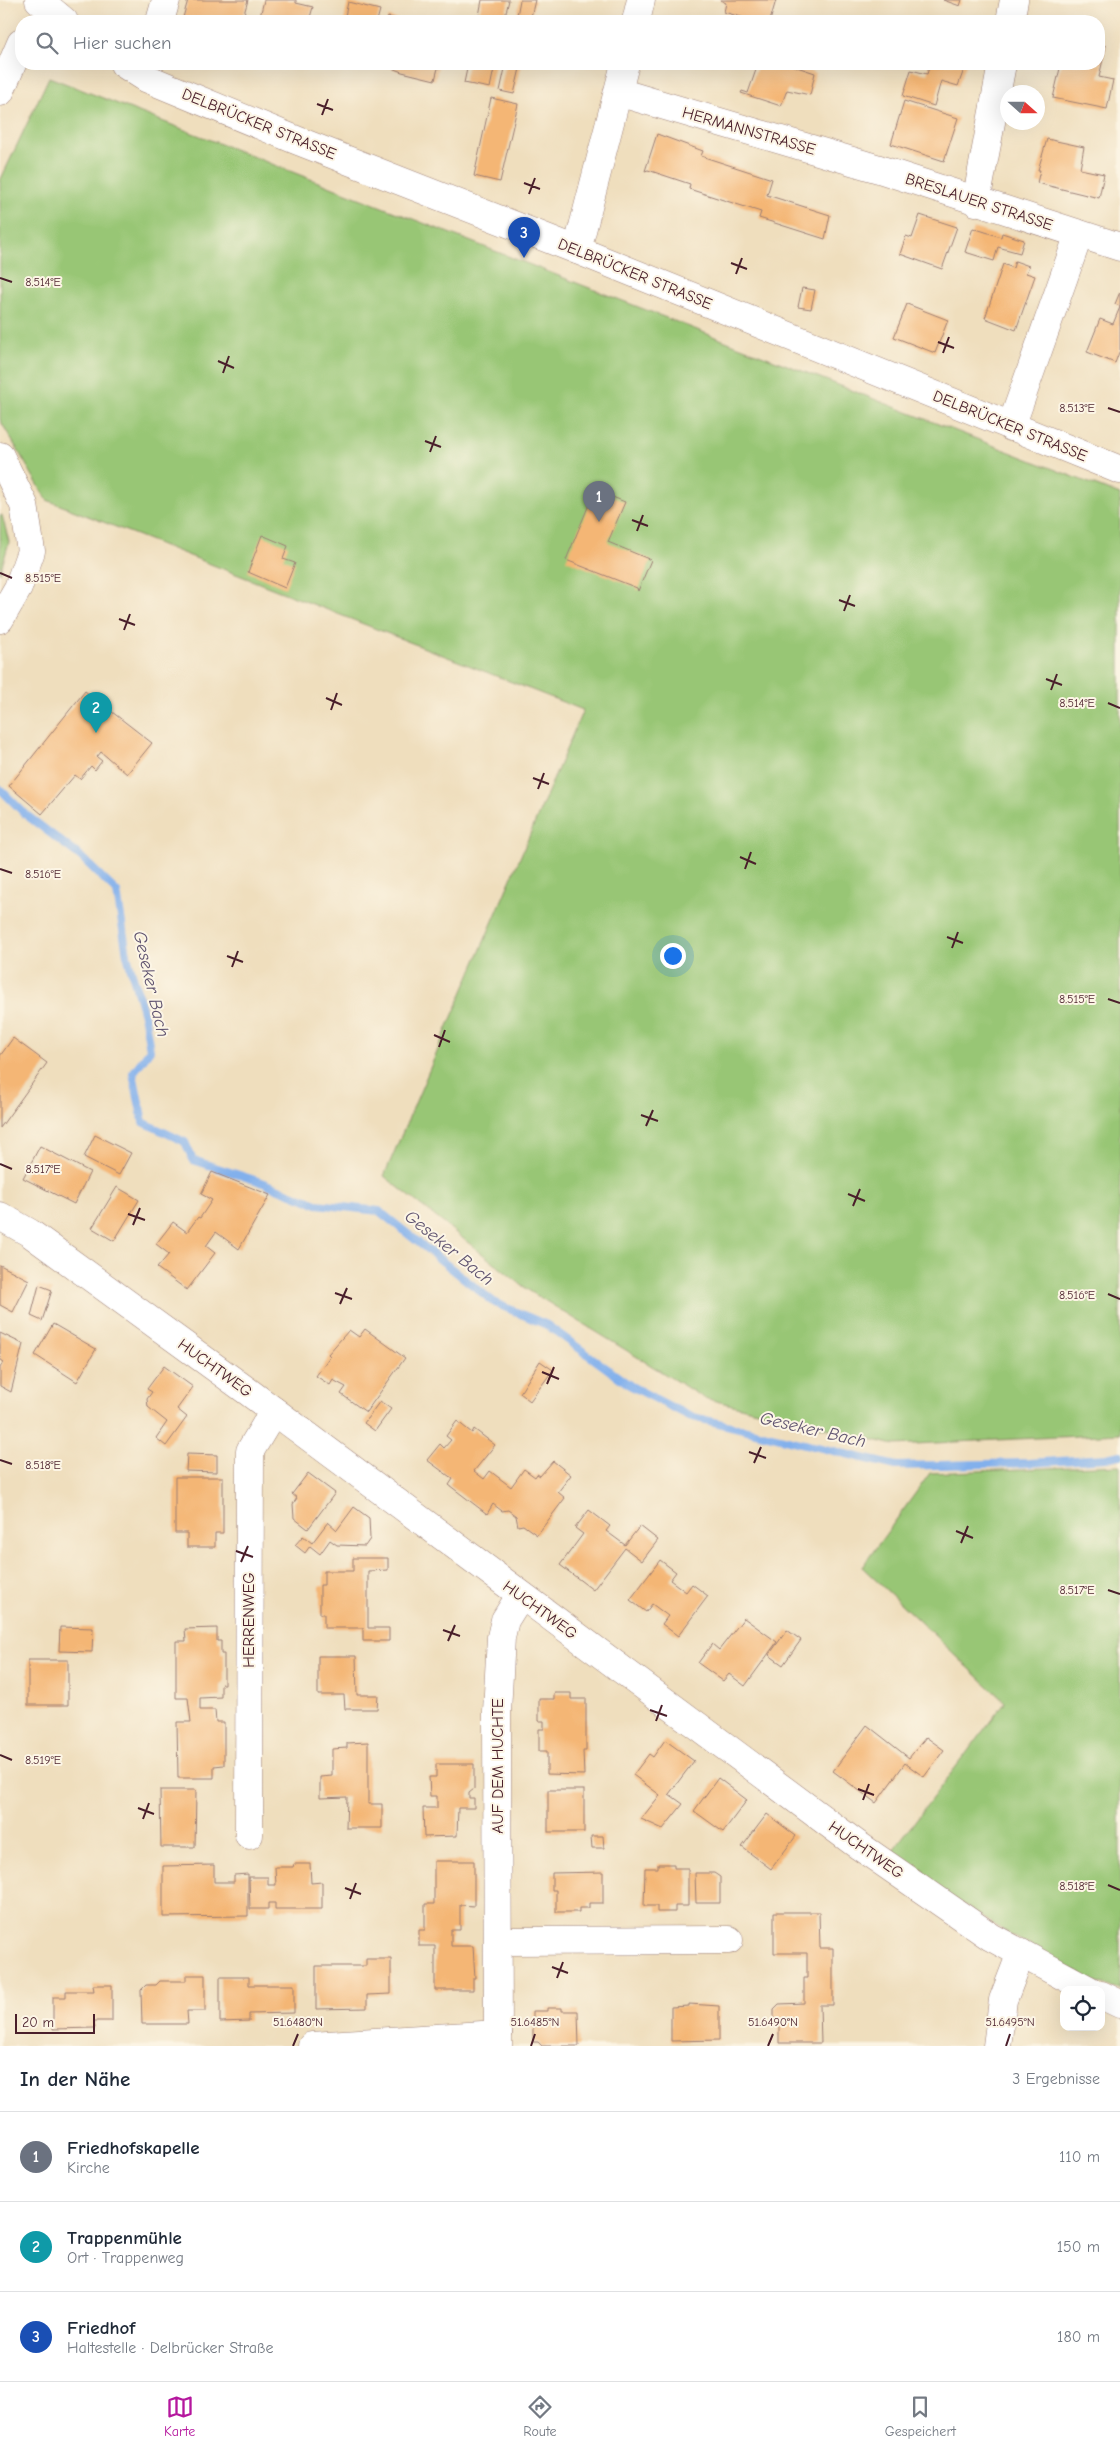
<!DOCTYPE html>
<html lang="de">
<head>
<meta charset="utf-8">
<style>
  body { margin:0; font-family:"Comic Neue",sans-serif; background:#f6f6f7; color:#1f2937 }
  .controls { position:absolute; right:15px; bottom:15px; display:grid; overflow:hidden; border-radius:10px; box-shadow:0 5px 20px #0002 }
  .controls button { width:45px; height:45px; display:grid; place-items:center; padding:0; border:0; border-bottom:1px solid #e0e1e3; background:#fff; color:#1f2937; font:25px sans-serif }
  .compass { position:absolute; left:1000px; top:85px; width:45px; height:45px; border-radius:50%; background:#fff; box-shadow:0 5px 20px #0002; rotate:111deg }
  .scale { position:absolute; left:15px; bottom:12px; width:80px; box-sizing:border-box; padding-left:5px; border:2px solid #4a1f2b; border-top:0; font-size:14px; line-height:18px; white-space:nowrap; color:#4a1f2b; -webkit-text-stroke:4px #fcf5e5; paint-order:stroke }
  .you { position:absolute; left:672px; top:955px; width:18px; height:18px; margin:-12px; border:4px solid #fff; border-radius:50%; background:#1a73e8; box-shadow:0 0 0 8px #1a73e833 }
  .badge { display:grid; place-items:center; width:32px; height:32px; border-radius:50%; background:#b5179e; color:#fff; font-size:16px; font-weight:700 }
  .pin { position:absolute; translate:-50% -41px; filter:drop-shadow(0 1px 2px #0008) }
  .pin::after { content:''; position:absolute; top:26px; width:18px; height:15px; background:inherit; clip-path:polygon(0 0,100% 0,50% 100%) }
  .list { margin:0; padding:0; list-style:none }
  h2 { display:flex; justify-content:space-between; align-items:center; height:65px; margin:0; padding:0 20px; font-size:21px }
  h2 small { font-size:16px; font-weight:400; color:#747a83 }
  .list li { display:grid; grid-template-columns:32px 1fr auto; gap:15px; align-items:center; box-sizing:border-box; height:90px; padding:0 20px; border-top:1px solid #e0e1e3 }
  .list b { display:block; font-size:19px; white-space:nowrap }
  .list p { margin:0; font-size:16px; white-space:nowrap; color:#747a83 }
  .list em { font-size:16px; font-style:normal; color:#747a83 }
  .icon { flex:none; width:28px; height:28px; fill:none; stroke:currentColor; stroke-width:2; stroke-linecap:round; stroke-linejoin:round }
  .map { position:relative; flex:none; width:1120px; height:2046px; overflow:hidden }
  .search { position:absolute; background:#fff; box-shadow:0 5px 20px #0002; left:15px; right:15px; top:15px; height:55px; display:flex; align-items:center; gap:12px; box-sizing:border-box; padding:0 18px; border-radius:20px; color:#747a83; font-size:19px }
  .sheet { height:335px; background:#fff }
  nav { display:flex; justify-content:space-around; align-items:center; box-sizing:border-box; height:70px; border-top:1px solid #e0e1e3; background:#fff; font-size:14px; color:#747a83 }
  nav a { display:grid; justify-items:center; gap:2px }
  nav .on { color:#b5179e }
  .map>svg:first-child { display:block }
  .green { fill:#98c674; stroke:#717250 }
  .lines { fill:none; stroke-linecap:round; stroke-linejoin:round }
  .stream { stroke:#82b0ec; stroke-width:8 }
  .building { fill:#f4b674 }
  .street-casing { stroke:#9c7e74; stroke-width:29 }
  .secondary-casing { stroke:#9c7e74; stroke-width:29 }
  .street { stroke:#fff; stroke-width:28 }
  .secondary { stroke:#fff; stroke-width:28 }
  .ticks { fill:none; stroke:#4a1f2b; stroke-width:2 }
  .labels { text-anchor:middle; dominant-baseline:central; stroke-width:4; stroke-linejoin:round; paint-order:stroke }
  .street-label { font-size:16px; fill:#4a1f2b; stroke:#fcf5e5 }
  .water-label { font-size:18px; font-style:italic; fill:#5e526f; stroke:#fcf5e5 }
  .ticks-label { font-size:12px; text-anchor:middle; fill:#4a1f2b; stroke:#fcf5e5; stroke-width:4; stroke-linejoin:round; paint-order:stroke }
</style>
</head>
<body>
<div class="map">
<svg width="1120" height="2046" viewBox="0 0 1120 2046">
  <rect width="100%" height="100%" fill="#fcf5e5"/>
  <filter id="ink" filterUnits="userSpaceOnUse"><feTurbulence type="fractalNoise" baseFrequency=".02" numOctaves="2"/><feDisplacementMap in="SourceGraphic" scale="10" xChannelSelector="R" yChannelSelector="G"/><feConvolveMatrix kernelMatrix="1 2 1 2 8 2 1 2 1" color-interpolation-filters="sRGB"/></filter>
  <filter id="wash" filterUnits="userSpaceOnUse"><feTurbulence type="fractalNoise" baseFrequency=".0096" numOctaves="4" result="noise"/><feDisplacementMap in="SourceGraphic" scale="20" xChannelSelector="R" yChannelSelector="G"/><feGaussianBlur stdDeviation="1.12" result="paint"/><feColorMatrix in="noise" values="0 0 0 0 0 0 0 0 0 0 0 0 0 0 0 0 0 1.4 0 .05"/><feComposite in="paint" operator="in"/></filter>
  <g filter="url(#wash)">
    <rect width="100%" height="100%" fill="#efdebd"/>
    <g class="green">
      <polygon points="49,77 1120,495 1120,1434 894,1445 704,1398 528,1290 384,1176 583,710 47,500 0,420 0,181"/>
      <polygon points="2,515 9,542 0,573 0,516"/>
      <polygon points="1120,1465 1120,1989 1099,1984 1011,1935 944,1893 893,1850 1005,1702 862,1567 930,1473"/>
    </g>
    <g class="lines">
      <polyline class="stream" points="0,789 25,814 80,856 117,892 127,955 145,1019 150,1050 133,1073 143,1122 185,1142 193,1160 261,1182 317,1204 379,1211 495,1303 547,1325 631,1386 689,1416 896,1466 1029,1463 1106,1458 1120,1455"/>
    </g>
    <g id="blocks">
      <g class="building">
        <polygon points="188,0 248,0 242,21 182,21"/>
        <polygon points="264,0 296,0 296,3 313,7 309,21 259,21"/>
        <polygon points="482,0 509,0 504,21 478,21"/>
        <polygon points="520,0 535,0 530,21 516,21"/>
        <polygon points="720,0 776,0 770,21 755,21 724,12 726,3"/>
        <polygon points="943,0 962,0 960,6"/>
        <polygon points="348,2 380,10 377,21 344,21"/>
        <polygon points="388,17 404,21 387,21"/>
        <polygon points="1099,44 1106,46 1099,77 1113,80 1107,109 1053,98 1061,64 1099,64"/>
        <polygon points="389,64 439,64 435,80 402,72 389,67"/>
        <polygon points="468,64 495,64 490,88 464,83"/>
        <polygon points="506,64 521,64 514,94 500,91"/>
        <polygon points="758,64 794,64 794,66 815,73 810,95 787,90 781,106 741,93 742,91 748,93"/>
        <polygon points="930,64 966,64 958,86 941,81 934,106 903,96 911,70 927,74"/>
        <polygon points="491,98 518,104 500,182 474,176"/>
        <polygon points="904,101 958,118 944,161 891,144"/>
        <polygon points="657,134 703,151 701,156 772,179 767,195 830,215 825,239 759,218 761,212 689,189 690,184 648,170 645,171"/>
        <polygon points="1047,139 1084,147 1080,169 1104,174 1099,198 1037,183 1040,170 1038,170"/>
        <polygon points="920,215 957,227 942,269 900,254 906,236 912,238"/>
        <polygon points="973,228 1001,237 1002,233 1024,240 1020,253 998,247 994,261 965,252"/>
        <polygon points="1015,261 1029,266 1026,273 1035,276 1016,330 985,318 1003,264 1013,268"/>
        <polygon points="802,288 815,290 811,309 798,307"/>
        <polygon points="1120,292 1120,306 1115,304"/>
        <polygon points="907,304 948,320 935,353 894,337"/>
        <polygon points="1120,307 1120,350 1115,363 1087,352 1100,319 1113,324"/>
        <polygon points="595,490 625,502 608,542 651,560 638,591 637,588 566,560"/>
        <polygon points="262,535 288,546 283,559 295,563 285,588 248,572"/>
        <polygon points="85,691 152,743 127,774 101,752 97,757 102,761 95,770 91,766 80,779 75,775 42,814 9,786"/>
        <polygon points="13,1038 47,1063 0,1128 0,1056"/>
        <polygon points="95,1135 131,1153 119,1175 84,1157"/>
        <polygon points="40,1146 90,1172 74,1204 23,1178"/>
        <polygon points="212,1172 270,1195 239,1249 216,1232 206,1246 215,1253 187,1290 157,1268 169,1254 156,1244 173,1222 187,1232 198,1217 200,1218 212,1200 201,1194"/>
        <polygon points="117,1187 139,1200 114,1241 92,1228"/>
        <polygon points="0,1265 29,1280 13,1312 0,1305"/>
        <polygon points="39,1285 52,1290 42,1321 31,1316"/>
        <polygon points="53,1324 96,1349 77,1382 35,1355"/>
        <polygon points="365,1329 405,1358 366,1412 341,1394 346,1387 333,1380 330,1385 316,1376 330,1356 328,1354 349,1330 359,1337"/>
        <polygon points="0,1333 23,1344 11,1392 0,1386 0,1368 3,1362 0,1360"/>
        <polygon points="540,1361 553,1370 530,1401 520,1393"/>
        <polygon points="164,1366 193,1387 177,1409 187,1417 166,1446 156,1438 167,1422 148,1407 147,1399 152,1392 147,1389"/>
        <polygon points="380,1401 391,1409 375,1431 364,1423"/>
        <polygon points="457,1421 472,1433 474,1429 495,1445 474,1471 484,1479 490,1471 511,1487 524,1469 535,1477 537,1474 540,1476 553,1461 571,1475 558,1492 565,1498 537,1535 523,1525 518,1526 516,1516 508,1510 502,1511 493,1504 487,1514 449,1485 453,1479 427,1460 440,1444 444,1448 451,1440 446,1436"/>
        <polygon points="187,1454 217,1455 217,1472 186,1471"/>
        <polygon points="308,1473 335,1493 308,1529 294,1518 293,1504 297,1498 292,1494"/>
        <polygon points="175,1477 223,1477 223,1533 215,1533 215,1547 187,1547 187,1533 175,1533"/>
        <polygon points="354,1507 369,1518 370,1539 365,1546 337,1545 330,1540 320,1554 310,1546 305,1553 295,1545 303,1536 312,1543 328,1522 337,1530"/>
        <polygon points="589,1510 610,1526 606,1531 625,1545 640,1526 658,1540 642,1561 625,1548 593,1590 560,1565 583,1534 575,1528"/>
        <polygon points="353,1558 388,1558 388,1570 368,1571 368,1628 389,1628 389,1641 363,1641 363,1628 324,1628 324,1614 320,1614 320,1585 324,1585 324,1571 353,1571"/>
        <polygon points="660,1560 676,1572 670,1580 686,1592 692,1584 708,1596 678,1636 662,1624 668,1616 652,1604 646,1612 630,1600"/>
        <polygon points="744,1618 777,1642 745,1686 729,1674 723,1681 698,1663 712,1644 719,1650"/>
        <polygon points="60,1627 93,1628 92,1652 59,1651"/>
        <polygon points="217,1628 217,1641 221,1641 221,1654 224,1654 224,1684 221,1684 221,1697 200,1698 200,1710 215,1710 216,1722 224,1722 224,1765 214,1766 214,1778 178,1778 177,1722 191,1722 188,1698 176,1698 176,1641 186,1641 185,1629"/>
        <polygon points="787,1630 801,1640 783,1665 769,1655"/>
        <polygon points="318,1656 356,1656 357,1695 378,1695 377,1709 345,1709 344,1695 318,1695"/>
        <rect x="28" y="1660" width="40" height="45"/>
        <polygon points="554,1693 571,1693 571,1699 586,1699 586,1751 583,1751 584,1775 547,1774 547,1751 539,1751 539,1729 544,1729 544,1721 539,1721 539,1699 554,1699"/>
        <polygon points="867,1725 909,1758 926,1737 944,1750 924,1777 905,1763 876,1803 833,1771"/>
        <polygon points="665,1740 694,1761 669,1794 683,1804 663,1829 641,1819 660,1795 633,1775 649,1754 653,1757"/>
        <polygon points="368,1742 368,1804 382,1804 382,1828 346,1828 347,1797 320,1798 320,1777 332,1776 332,1749 347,1748 347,1743"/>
        <polygon points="436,1764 474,1764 474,1789 469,1793 469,1798 474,1798 474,1808 458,1808 457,1836 424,1837 423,1808 437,1808 437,1796 430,1796 429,1777 436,1777"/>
        <polygon points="718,1778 747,1800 723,1832 694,1811"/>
        <polygon points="160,1790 196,1790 195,1847 161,1847"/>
        <rect x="548" y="1790" width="36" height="42"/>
        <polygon points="767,1814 796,1836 771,1869 742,1847"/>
        <polygon points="591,1836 603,1836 604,1848 592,1848"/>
        <polygon points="434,1861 474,1861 474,1906 460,1905 460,1930 451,1930 451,1946 473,1946 475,1978 473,1978 473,1990 435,1990 435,1946 419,1946 419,1930 425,1930 425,1904 434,1904"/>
        <polygon points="294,1864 310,1864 311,1883 322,1882 322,1909 275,1909 275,1903 268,1903 268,1909 250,1909 249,1877 268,1877 268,1885 276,1885 275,1867 293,1867"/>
        <polygon points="658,1864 674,1864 674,1868 688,1868 688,1906 675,1906 675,1912 657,1912 657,1906 644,1906 645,1868 658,1868"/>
        <polygon points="214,1865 214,1882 234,1882 234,1875 248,1874 248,1916 163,1917 163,1866"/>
        <polygon points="603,1872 603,1903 589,1903 589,1908 579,1908 579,1912 556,1912 556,1890 552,1890 552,1873"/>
        <polygon points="695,1873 714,1873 720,1877 720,1903 696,1903"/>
        <polygon points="774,1912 819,1912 820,1948 833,1948 833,2005 820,2005 821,2043 779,2043 779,2025 774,2021 774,2009 779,2004 804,2003 804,1978 807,1978 807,1953 774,1953"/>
        <polygon points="366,1959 391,1959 391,1994 367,1995 367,2008 316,2009 316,1966 366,1966"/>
        <polygon points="186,1975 205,1975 205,2011 187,2011 188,2024 142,2024 141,1990 146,1985 156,1985 160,1981 186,1981"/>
        <polygon points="220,1977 249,1977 249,1985 294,1985 294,2013 249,2014 249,2021 220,2022"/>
        <polygon points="93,1985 112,1985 112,2021 94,2021 95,2028 53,2029 53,1997 66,1997 66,1991 94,1991"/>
        <polygon points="689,2004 719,2006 719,2040 671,2041 671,2007 689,2006"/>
        <polygon points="547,2008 562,2008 562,2011 578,2011 579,2046 542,2046 538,2042 533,2042 533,2011 547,2011"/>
      </g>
    </g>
  </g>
  <g filter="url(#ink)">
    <use href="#blocks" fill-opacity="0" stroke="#9c7e74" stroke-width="1"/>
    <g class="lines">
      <g class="street-casing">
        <g id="street">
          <polyline points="160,21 166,0"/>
          <polyline points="636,21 641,0"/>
          <polyline points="1010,21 1014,0"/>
          <polyline points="618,92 879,169 1120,247"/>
          <polyline points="976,202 1002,64"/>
          <polyline points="577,250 625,64"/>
          <polyline points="1011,427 1079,234"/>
          <polyline points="0,1216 30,1233 250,1393 855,1843 991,1937 1089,1990"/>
          <polyline points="249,1835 250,1451 274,1411"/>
          <polyline points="499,1941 729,1940"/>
          <polyline points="1101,1995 1120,2004"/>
          <polyline points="312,2046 498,2034"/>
          <polyline points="498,2046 497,1712 501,1637 505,1620 520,1596"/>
          <polyline points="997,2046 1003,2000 1021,1953"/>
        </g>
      </g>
      <g class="secondary-casing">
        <g id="secondary">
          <polyline points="39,0 64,21"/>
          <polyline points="124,64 146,78 296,140 577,250 1120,470"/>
          <polyline points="0,92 21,43"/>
          <polyline points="0,456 24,505 31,551 18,588 0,619"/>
        </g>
      </g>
      <use href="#street" class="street"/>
      <use href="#secondary" class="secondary"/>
    </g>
  </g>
  <path class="ticks" d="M317 104 333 110M322 115 328 99M524 183 540 189M529 194 535 178M731 263 747 269M736 274 742 258M0 278 12 282M938 342 954 348M943 353 949 337M218 361 234 368M223 373 229 356M1108 408 1120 412M425 441 441 447M430 452 436 436M632 520 648 526M637 531 643 515M0 573 12 578M839 600 855 606M844 611 850 595M119 619 135 625M124 630 130 614M1046 679 1062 685M1051 690 1057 674M326 698 342 705M1108 703 1120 708M331 710 337 693M533 778 549 784M538 789 544 773M740 857 756 864M0 869 12 873M745 869 751 852M947 937 963 943M952 948 958 932M227 956 243 962M232 967 238 951M1108 999 1120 1003M434 1035 450 1042M439 1047 445 1030M641 1115 658 1121M646 1126 653 1110M0 1164 12 1169M848 1194 865 1201M853 1206 860 1189M128 1214 145 1220M133 1225 140 1208M335 1293 352 1299M1108 1294 1120 1299M340 1304 347 1288M542 1372 559 1379M547 1384 554 1367M749 1452 766 1458M0 1460 12 1464M754 1463 761 1447M956 1531 973 1538M961 1543 968 1526M236 1551 253 1557M241 1562 248 1546M1108 1590 1120 1594M443 1630 460 1636M448 1641 455 1625M650 1710 667 1716M656 1721 662 1705M0 1755 12 1760M858 1789 874 1795M863 1800 869 1784M138 1808 154 1814M143 1819 149 1803M1108 1885 1120 1890M345 1888 361 1894M350 1899 356 1883M552 1967 568 1973M557 1978 563 1962M293 2046 298 2034M531 2046 535 2034M768 2046 773 2034M1006 2046 1010 2034"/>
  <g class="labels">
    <g class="street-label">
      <text transform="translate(259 124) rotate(22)">DELBRÜCKER STRASSE</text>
      <text transform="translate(749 131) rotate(16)">HERMANNSTRASSE</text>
      <text transform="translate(979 202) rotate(18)">BRESLAUER STRASSE</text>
      <text transform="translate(635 274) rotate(22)">DELBRÜCKER STRASSE</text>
      <text transform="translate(1010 426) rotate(22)">DELBRÜCKER STRASSE</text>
      <text transform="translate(215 1368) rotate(36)">HUCHTWEG</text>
      <text transform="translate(540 1610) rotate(36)">HUCHTWEG</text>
      <text transform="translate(249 1620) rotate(-90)">HERRENWEG</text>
      <text transform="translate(498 1766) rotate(-90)">AUF DEM HUCHTE</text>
      <text transform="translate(866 1850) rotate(35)">HUCHTWEG</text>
    </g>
    <g class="water-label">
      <text transform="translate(151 984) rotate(77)">Geseker Bach</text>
      <text transform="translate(449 1248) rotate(39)">Geseker Bach</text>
      <text transform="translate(813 1430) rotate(13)">Geseker Bach</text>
    </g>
  </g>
  <g class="ticks-label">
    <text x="43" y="286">8.514°E</text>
    <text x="1077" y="412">8.513°E</text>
    <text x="43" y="582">8.515°E</text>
    <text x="1077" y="707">8.514°E</text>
    <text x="43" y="878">8.516°E</text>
    <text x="1077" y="1003">8.515°E</text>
    <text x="43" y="1173">8.517°E</text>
    <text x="1077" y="1299">8.516°E</text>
    <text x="43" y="1469">8.518°E</text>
    <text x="1077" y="1594">8.517°E</text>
    <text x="43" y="1764">8.519°E</text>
    <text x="1077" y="1890">8.518°E</text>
    <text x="298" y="2026">51.6480°N</text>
    <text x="535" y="2026">51.6485°N</text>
    <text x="773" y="2026">51.6490°N</text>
    <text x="1010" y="2026">51.6495°N</text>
  </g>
</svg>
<div class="controls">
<button><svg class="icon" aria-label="locate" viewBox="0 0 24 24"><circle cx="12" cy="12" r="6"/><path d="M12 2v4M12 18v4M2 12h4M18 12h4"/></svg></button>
</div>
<svg class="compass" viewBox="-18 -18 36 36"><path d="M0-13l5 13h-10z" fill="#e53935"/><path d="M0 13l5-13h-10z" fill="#747a83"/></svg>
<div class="scale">20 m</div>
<div class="you"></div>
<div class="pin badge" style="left:599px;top:522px;background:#6b7280">1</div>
<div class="pin badge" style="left:96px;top:733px;background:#0f9aa8">2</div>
<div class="pin badge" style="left:524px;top:258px;background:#1a4fb4">3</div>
<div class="search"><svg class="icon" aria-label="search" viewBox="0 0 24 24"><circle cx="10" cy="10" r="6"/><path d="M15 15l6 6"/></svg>Hier suchen</div>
</div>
<section class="sheet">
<h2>In der Nähe<small>3 Ergebnisse</small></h2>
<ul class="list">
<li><span class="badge" style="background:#6b7280">1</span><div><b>Friedhofskapelle</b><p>Kirche</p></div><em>110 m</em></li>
<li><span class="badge" style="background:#0f9aa8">2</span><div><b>Trappenmühle</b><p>Ort · Trappenweg</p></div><em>150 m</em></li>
<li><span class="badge" style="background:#1a4fb4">3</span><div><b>Friedhof</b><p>Haltestelle · Delbrücker Straße</p></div><em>180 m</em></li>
</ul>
</section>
<nav>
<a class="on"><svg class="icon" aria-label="map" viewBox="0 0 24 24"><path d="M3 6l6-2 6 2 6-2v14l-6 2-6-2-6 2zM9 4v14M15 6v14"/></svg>Karte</a>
<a><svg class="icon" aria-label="directions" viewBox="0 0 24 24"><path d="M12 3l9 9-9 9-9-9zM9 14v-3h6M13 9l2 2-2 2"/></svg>Route</a>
<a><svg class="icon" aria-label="saved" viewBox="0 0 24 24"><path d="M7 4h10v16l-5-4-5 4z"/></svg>Gespeichert</a>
</nav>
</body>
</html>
